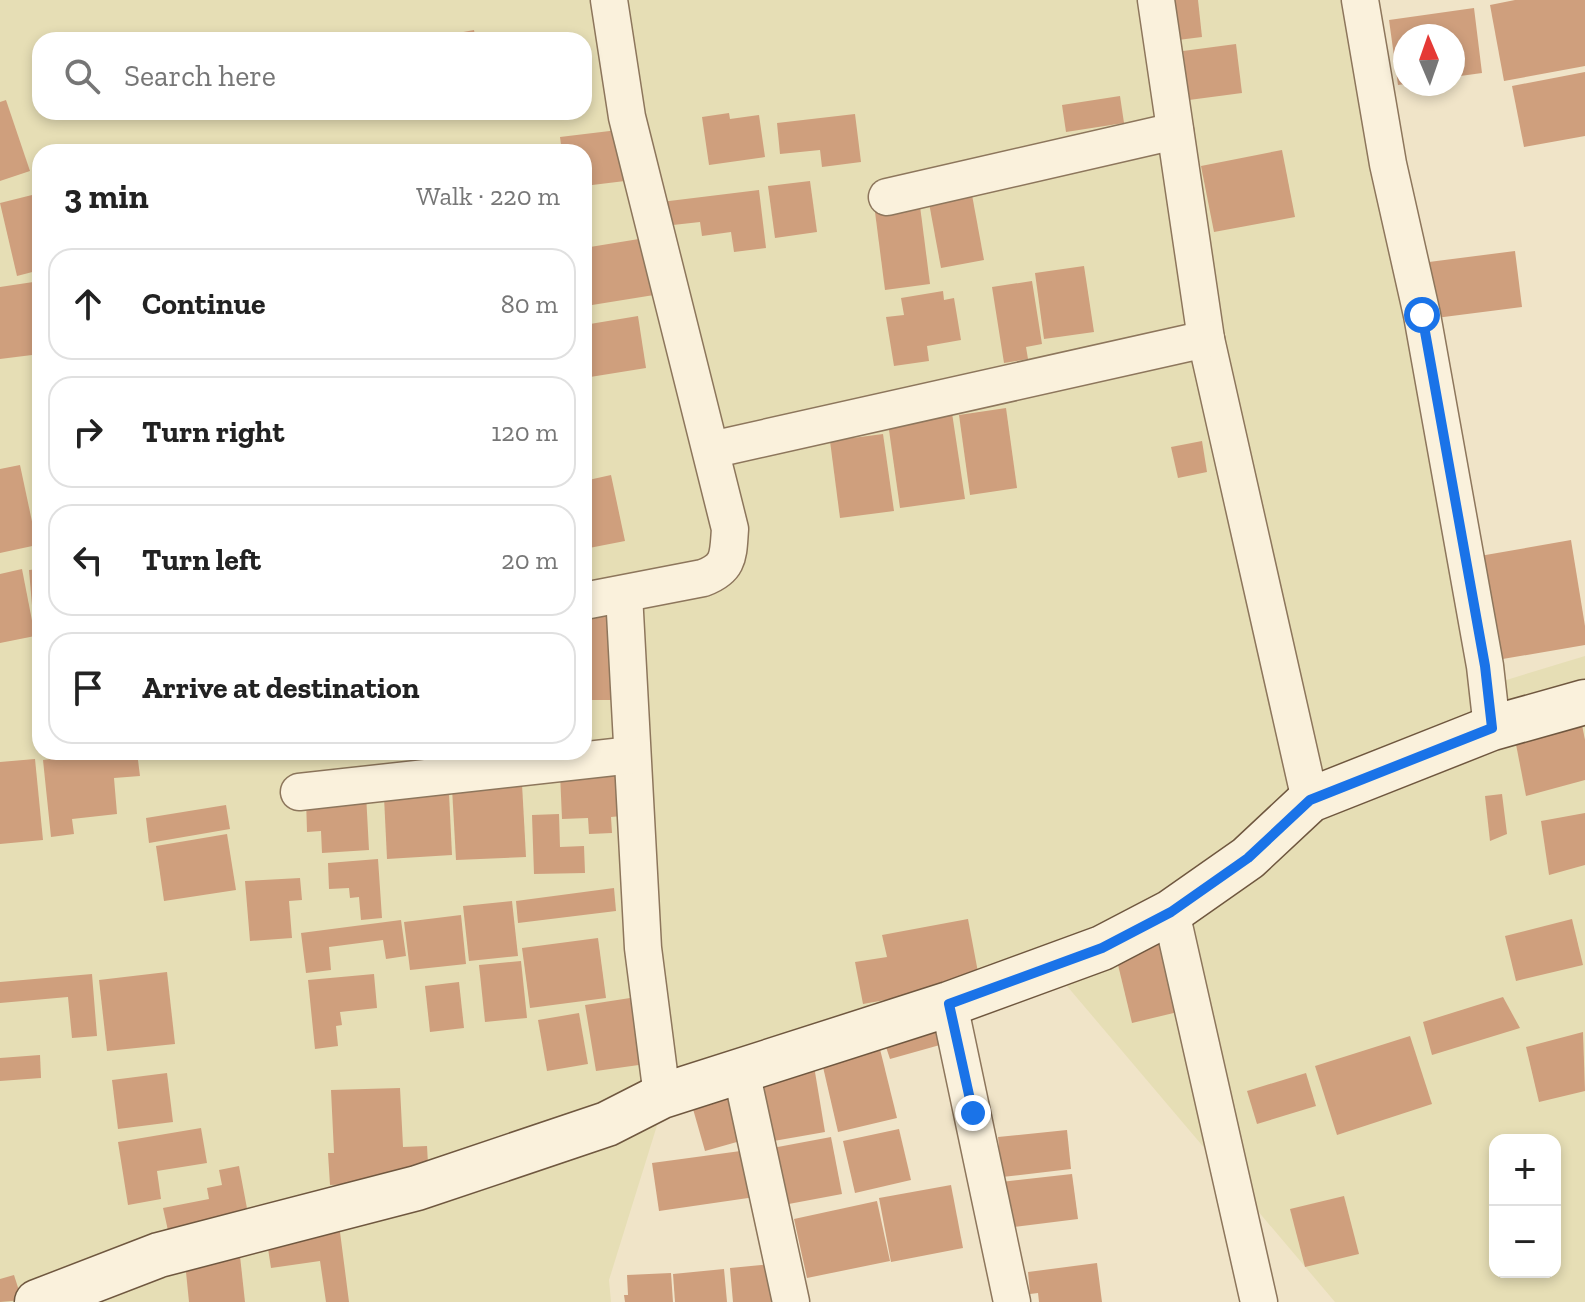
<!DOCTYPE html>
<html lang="en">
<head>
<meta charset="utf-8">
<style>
  body { margin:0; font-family:"Zilla Slab",serif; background:#f6f6f6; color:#222 }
  .controls { position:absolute; right:24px; bottom:24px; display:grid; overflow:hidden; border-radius:16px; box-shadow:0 4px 12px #0003 }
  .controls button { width:72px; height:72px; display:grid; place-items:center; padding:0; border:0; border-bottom:2px solid #e0e0e0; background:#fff; color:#222; font:40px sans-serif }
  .compass { position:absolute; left:1393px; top:24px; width:72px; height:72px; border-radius:50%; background:#fff; box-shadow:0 4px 12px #0003; rotate:358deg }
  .stop { position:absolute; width:24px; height:24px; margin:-18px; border:6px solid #1a73e8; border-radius:50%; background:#fff }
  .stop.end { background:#1a73e8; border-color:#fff; box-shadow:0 2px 8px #0008 }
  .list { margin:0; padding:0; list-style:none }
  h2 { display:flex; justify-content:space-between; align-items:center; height:104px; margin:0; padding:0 32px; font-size:34px }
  h2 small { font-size:26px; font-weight:400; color:#767676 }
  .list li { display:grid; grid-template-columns:52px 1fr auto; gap:24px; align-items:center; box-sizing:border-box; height:112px; margin:0 16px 16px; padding:0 16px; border:2px solid #e0e0e0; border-radius:24px }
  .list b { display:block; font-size:30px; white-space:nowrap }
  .list em { font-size:26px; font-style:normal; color:#767676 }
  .icon { flex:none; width:44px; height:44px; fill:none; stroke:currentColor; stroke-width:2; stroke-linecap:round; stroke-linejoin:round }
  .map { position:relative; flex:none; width:1585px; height:1302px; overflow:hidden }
  .search { position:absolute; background:#fff; box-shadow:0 4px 12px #0003; left:32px; top:32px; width:560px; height:88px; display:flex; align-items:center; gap:20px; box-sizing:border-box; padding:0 28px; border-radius:24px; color:#767676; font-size:30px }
  .panel { position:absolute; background:#fff; box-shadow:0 4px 12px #0003; left:32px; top:144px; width:560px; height:616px; border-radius:24px }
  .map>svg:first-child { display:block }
  .farmland { fill:#e6deb5; fill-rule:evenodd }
  .building { fill:#cf9f7d }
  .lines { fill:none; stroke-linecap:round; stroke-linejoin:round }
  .street-casing { stroke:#8d765c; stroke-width:39 }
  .secondary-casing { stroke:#6f573f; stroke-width:47 }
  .street { stroke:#faf1dc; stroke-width:36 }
  .secondary { stroke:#faf1dc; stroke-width:44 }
  .route { stroke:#1a73e8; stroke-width:10 }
</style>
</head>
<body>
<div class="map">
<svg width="1585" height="1302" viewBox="0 0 1585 1302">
  <rect width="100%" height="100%" fill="#f0e4c8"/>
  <path class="farmland" d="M0 0H1357L1490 685 1585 656V1302H1335L1050 966 668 1090 609 1280 611 1302H0ZM40 40H584V112H40ZM40 152H584V752H40ZM1495 1140H1555V1272H1495Z"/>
  <g class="building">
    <polygon points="1165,0 1198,0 1202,37 1170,41"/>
    <polygon points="1515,0 1585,0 1585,66 1504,81 1490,5"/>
    <polygon points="1474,8 1482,73 1453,77 1453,36 1405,36 1405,84 1398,85 1389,20"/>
    <polygon points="474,30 476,40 443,40 442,36"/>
    <polygon points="1236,44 1242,93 1189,100 1183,51"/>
    <polygon points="1585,72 1585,136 1524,147 1512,86"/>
    <polygon points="1120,96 1124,123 1066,132 1062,105"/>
    <polygon points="6,100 30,171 0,181 0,102"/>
    <polygon points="729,113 730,119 759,115 765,157 709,165 702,117"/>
    <polygon points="855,114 861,162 822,167 820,150 780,154 777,123"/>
    <polygon points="618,130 625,181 584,186 584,152 562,152 560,137"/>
    <polygon points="1282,150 1295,217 1214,232 1201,166"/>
    <polygon points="810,181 817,232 775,238 768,186"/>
    <polygon points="759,190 766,248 734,252 731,232 702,236 700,222 664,226 661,202"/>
    <polygon points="40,193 40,270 17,276 0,203"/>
    <polygon points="972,195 984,260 941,268 929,203"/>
    <polygon points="920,206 930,284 885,290 875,212"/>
    <polygon points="645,238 654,295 592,305 588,274 584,275 584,248"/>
    <polygon points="1515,251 1522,307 1428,319 1421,263"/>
    <polygon points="1084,266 1094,332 1044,339 1035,273"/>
    <polygon points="40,281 40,354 0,359 0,287"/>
    <polygon points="1032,281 1042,344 1026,347 1028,359 1004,363 992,287"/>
    <polygon points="943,291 944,300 954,298 961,340 927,346 929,361 894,366 886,317 904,315 901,298"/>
    <polygon points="638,316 646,368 584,378 584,325"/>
    <polygon points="1006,408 1017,488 970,495 959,415"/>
    <polygon points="952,413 965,499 900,508 888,423"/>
    <polygon points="883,434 894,511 840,518 830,441"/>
    <polygon points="1202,441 1207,472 1178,478 1171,447"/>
    <polygon points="20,465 37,545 0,553 0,469"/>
    <polygon points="611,475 625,541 584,549 584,481"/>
    <polygon points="1571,540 1585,626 1585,645 1491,661 1474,557"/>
    <polygon points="22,569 35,636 0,643 0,574"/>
    <polygon points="40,569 40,617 33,617 29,570"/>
    <polygon points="584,616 617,616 616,700 584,700"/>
    <polygon points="1581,720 1585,740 1585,780 1526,796 1514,734"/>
    <polygon points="122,752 137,752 140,776 114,778 117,814 72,819 74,834 51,837 43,760"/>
    <polygon points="399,752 490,752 490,755 399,758"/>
    <polygon points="35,759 43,840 0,844 0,762"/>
    <polygon points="620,769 622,816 611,817 612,833 589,834 588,818 562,819 560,773"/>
    <polygon points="522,784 526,857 456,860 452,788"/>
    <polygon points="449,793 452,855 387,859 384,797"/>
    <polygon points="366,794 369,850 322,853 321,831 307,832 306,798"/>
    <polygon points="1502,794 1507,834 1490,841 1485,796"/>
    <polygon points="226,805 230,829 149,843 146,818"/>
    <polygon points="1585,813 1585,865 1549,875 1541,821"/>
    <polygon points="559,814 560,847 584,846 585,873 534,874 532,815"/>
    <polygon points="227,834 236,890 164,901 156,846"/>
    <polygon points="378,859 382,918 361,920 359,897 350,898 349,888 329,889 328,863"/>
    <polygon points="300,878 302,900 289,901 292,938 250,941 245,881"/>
    <polygon points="614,888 616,911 518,923 516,901"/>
    <polygon points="512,901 518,956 469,961 463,906"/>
    <polygon points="461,915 466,964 410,970 404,922"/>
    <polygon points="968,919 980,983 863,1004 855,962 887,957 882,935"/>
    <polygon points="1572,919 1583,965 1516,981 1505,936"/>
    <polygon points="401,920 406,956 386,959 383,940 329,947 331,970 306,973 301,933"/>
    <polygon points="1163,933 1182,1011 1132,1023 1113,944"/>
    <polygon points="598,938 606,998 530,1008 522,948"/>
    <polygon points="521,961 527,1018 485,1022 479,965"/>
    <polygon points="167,972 175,1044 107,1051 99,980"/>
    <polygon points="92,974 97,1036 72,1038 68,997 0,1003 0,982"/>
    <polygon points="374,974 377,1008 340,1012 342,1025 336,1026 338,1046 315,1049 308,980"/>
    <polygon points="459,982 464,1028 430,1032 425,986"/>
    <polygon points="643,996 653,1063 596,1071 585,1005"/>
    <polygon points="1503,997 1520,1028 1432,1055 1423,1022"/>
    <polygon points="579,1013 588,1064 547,1071 538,1020"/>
    <polygon points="941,1021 947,1043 890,1059 883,1038"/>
    <polygon points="1583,1032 1585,1091 1539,1102 1526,1047"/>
    <polygon points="1410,1036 1432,1104 1337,1135 1315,1066"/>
    <polygon points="878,1041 897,1118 838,1132 820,1054"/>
    <polygon points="40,1055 41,1078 0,1081 0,1058"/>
    <polygon points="814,1066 825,1132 768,1142 756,1076"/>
    <polygon points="167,1073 173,1122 118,1129 112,1080"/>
    <polygon points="1306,1073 1316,1106 1257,1124 1247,1091"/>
    <polygon points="400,1088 403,1147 427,1146 429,1181 330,1185 328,1153 334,1153 331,1090"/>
    <polygon points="737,1089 751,1138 705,1151 691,1102"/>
    <polygon points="201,1128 207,1163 157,1171 161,1199 128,1205 118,1142"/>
    <polygon points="899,1129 911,1180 855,1193 843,1141"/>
    <polygon points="1067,1130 1071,1169 1002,1177 998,1137"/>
    <polygon points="831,1137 842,1194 778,1206 767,1149"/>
    <polygon points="748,1150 755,1197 659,1211 652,1163"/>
    <polygon points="239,1166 249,1219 169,1235 163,1208 209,1199 207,1188 222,1185 219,1170"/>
    <polygon points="1072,1174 1078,1219 1007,1228 1001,1182"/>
    <polygon points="951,1185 963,1248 891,1262 879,1198"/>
    <polygon points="1344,1196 1359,1254 1305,1267 1290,1209"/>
    <polygon points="877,1201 890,1261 807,1278 794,1219"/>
    <polygon points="340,1232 349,1302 326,1302 320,1261 271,1268 267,1242"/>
    <polygon points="240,1256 245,1302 189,1302 185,1262"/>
    <polygon points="1097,1263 1102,1302 1039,1302 1038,1293 1030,1294 1028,1272"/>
    <polygon points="773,1264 776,1302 733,1302 730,1268"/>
    <polygon points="724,1269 727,1302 675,1302 673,1274"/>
    <polygon points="671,1273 673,1302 625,1302 624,1295 628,1295 627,1275"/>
    <polygon points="14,1275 22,1300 0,1302 0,1279"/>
  </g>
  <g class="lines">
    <g class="street-casing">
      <g id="street">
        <polyline points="1156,0 1206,339 1310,800"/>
        <polyline points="1360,0 1388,164 1422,315 1485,666 1492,728"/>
        <polyline points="887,197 1175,131"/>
        <polyline points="711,450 1206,339"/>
        <polyline points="624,594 643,948 662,1096"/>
        <path d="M584 601 703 578C730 568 728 555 730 529L627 117 609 0"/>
        <polyline points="299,792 632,755"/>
        <polyline points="1171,912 1259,1302"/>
        <polyline points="949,1004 1012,1302"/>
        <polyline points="741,1071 791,1302"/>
      </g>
    </g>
    <g class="secondary-casing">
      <polyline id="secondary" points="37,1302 159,1255 417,1188 607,1124 662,1096 949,1004 1102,948 1171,912 1248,858 1310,800 1492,728 1585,702"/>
    </g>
    <use href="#street" class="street"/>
    <use href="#secondary" class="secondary"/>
  </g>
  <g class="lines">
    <polyline class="route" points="973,1113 949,1004 1102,948 1171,912 1248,858 1310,800 1492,728 1485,666 1422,315"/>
  </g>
</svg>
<div class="controls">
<button>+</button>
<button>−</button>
</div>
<svg class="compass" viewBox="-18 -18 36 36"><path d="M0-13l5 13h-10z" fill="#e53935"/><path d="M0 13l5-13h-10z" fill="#767676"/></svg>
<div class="stop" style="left:1422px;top:315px"></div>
<div class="stop end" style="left:973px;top:1113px"></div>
<div class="search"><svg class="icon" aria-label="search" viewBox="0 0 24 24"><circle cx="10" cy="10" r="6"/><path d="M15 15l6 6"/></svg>Search here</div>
<section class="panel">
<h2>3 min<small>Walk · 220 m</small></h2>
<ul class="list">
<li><svg class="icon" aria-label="ahead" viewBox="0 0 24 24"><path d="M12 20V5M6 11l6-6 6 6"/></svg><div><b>Continue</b></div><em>80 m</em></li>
<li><svg class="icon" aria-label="right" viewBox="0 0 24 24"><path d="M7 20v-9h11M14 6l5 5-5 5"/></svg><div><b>Turn right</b></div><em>120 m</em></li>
<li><svg class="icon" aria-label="left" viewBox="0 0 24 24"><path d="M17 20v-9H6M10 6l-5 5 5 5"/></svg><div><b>Turn left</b></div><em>20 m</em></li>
<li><svg class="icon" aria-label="arrive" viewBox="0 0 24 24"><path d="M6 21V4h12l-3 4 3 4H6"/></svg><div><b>Arrive at destination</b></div></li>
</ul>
</section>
</div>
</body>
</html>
